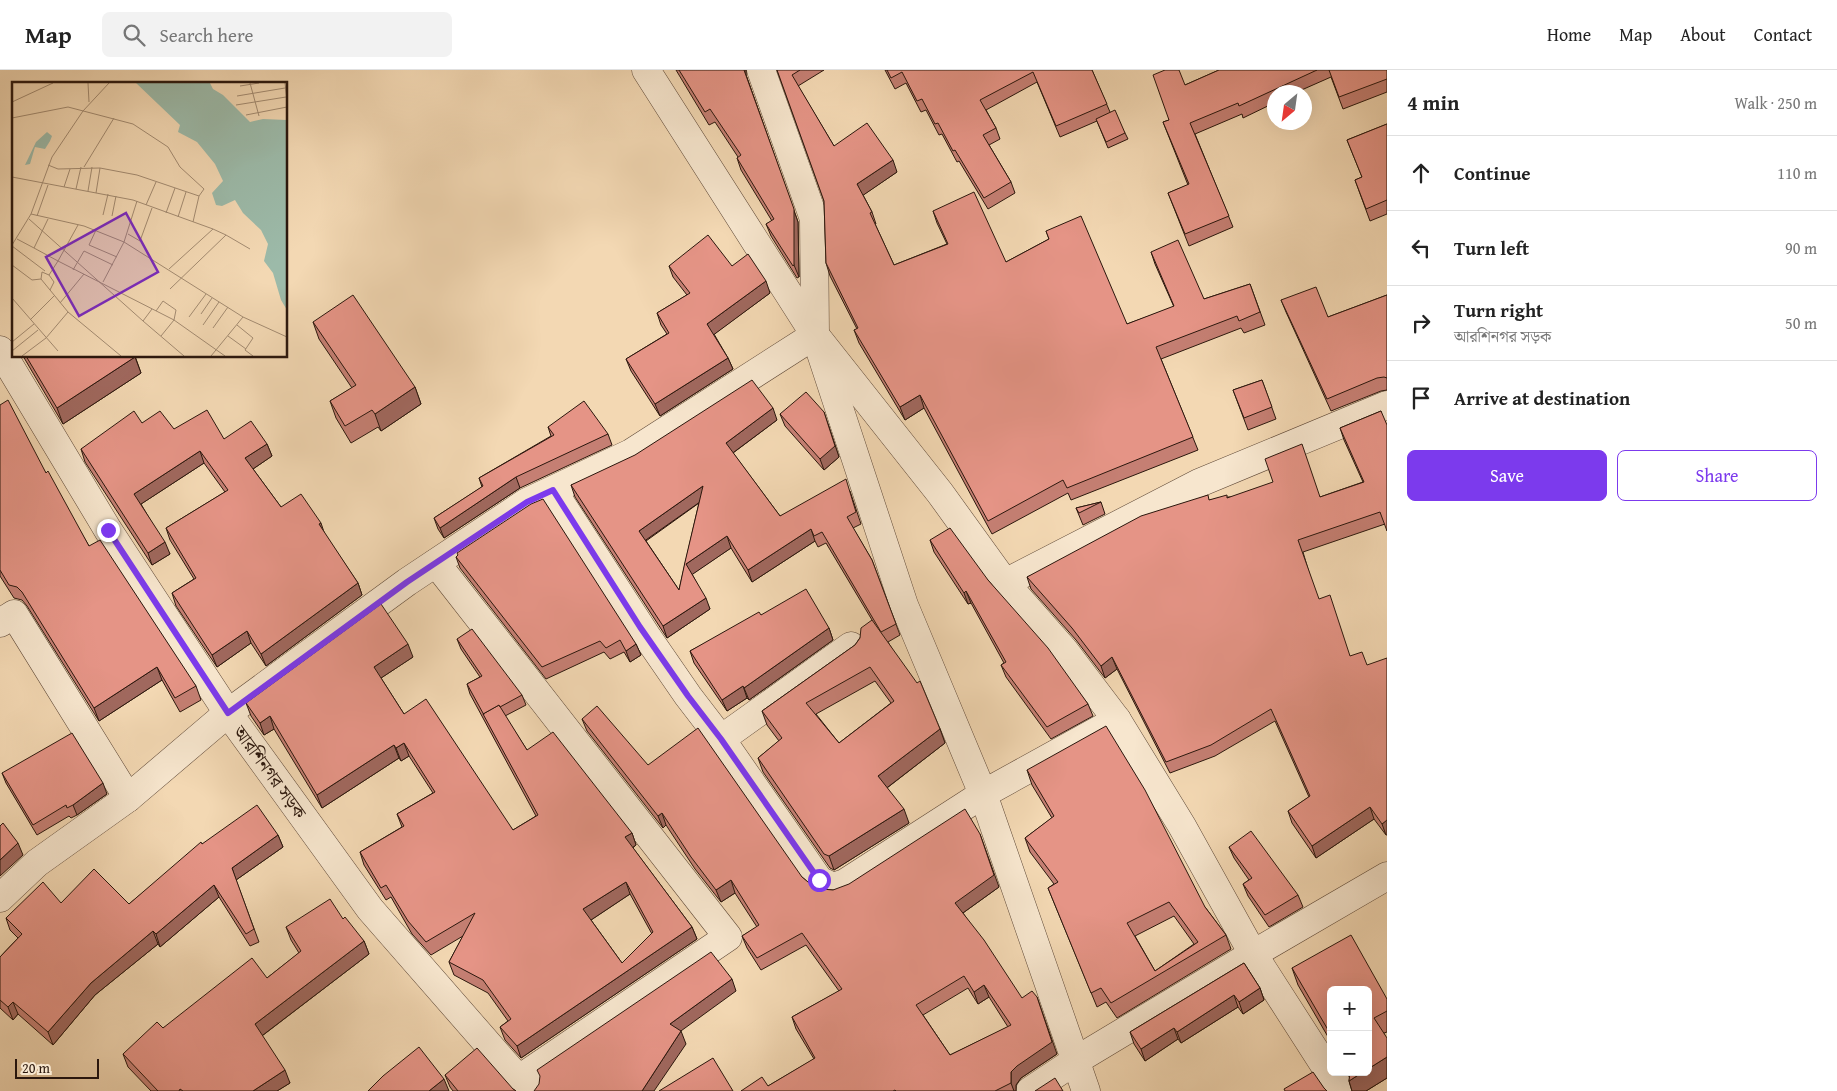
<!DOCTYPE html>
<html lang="en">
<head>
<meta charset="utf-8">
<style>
  body { margin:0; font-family:"Gentium Book Plus","Noto Serif Bengali",serif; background:#f2f2f2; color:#222 }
  .controls { position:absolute; right:15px; bottom:15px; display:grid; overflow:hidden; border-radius:8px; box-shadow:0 5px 20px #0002 }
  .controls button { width:45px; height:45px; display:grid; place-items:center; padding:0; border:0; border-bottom:1px solid #e0e0e0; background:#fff; color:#222; font:25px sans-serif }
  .compass { position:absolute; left:1267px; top:15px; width:45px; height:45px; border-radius:50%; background:#fff; box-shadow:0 5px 20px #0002; rotate:209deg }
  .scale { position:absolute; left:15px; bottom:12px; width:84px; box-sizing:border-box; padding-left:5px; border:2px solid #2b170d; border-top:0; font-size:14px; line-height:18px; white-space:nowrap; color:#2b170d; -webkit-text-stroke:4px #f7e6ce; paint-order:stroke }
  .stop { position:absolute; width:15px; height:15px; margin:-11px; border:4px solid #7c3aed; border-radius:50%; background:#fff }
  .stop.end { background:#7c3aed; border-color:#fff; box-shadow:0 1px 5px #0008 }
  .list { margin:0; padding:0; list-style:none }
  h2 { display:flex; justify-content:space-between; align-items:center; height:65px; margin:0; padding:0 20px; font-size:21px }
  h2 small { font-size:16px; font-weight:400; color:#767676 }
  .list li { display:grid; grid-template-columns:32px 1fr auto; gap:15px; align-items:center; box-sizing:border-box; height:75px; padding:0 20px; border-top:1px solid #e0e0e0 }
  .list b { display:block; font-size:19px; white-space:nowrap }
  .list p { margin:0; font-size:16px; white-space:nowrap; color:#767676 }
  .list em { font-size:16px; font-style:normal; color:#767676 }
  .actions { display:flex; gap:10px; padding:15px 20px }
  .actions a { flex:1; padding:11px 0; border:1px solid #7c3aed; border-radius:8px; text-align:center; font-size:18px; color:#7c3aed }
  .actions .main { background:#7c3aed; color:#fff }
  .icon { flex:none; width:28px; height:28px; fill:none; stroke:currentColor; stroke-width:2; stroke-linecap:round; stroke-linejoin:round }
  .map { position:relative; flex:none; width:1387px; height:1021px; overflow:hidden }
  header { display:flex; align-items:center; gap:30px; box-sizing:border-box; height:70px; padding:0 25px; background:#fff; border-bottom:1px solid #e0e0e0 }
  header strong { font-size:24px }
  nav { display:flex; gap:28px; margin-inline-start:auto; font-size:18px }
  .search { width:350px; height:45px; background:#f2f2f2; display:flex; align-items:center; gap:12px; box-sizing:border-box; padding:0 18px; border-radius:8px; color:#767676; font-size:19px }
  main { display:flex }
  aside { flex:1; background:#fff }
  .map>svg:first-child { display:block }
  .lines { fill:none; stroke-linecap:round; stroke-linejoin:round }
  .minor-casing { stroke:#5d4736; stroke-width:29 }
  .minor { stroke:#f7e6ce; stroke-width:28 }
  .wall { fill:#c57f73; stroke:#2b170d; fill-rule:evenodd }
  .shaded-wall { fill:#a0685e; stroke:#2b170d }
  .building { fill:#e59486; stroke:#2b170d; fill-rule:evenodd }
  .route { stroke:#7c3aed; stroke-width:6 }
  .labels { text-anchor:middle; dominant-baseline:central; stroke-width:5; stroke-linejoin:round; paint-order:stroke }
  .street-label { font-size:18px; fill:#2b170d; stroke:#f7e6ce }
  .inset-road { fill:none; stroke:#a38b71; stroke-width:1 }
  .view { fill:#7b2cbf; fill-opacity:0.15; stroke:#7b2cbf; stroke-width:2.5 }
  .inset-edge { fill:none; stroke:#2b170d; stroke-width:2.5 }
</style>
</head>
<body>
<header>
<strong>Map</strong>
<div class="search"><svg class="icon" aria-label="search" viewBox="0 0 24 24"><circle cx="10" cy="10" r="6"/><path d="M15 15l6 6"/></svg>Search here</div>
<nav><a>Home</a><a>Map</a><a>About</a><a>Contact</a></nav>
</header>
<main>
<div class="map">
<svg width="1387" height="1021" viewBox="0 0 1387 1021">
  <rect width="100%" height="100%" fill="#f3d8b3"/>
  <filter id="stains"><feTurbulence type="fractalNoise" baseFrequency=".004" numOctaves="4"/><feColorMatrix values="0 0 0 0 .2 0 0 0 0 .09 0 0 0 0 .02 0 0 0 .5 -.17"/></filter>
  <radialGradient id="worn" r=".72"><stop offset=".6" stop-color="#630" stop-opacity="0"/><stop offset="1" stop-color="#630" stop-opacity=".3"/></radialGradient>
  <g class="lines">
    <g class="minor-casing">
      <g id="minor">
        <polyline points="646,0 815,265 940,423 1005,513 1064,580 1117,650 1182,756 1253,884 1387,806"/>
        <polyline points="761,0 814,149 815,265 904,535 983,724 1086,1021"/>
        <polyline points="0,280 108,460 228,643 370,839 529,1021"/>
        <polyline points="553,421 648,568 688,626 721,669 819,810 833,817 845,813 983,724 1117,650"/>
        <polyline points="436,493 728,867 519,1009"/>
        <polyline points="1005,513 1199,413 1387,335"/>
        <polyline points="0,553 14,544 128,728"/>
        <polyline points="721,669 851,576"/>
        <polyline points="0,828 37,793 128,728 228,643 407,512 527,432 631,383 815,265"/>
        <polyline points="1030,1021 1075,991 1253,884 1341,1021"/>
      </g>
    </g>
    <use href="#minor" class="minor"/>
  </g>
  <g class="wall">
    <polygon points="676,0 746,0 746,5 798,152 799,207 797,208 771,166 766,154 772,151 741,100 737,88 738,87 715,52 709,55"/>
    <polygon points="777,0 824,0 798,16 834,76 897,102 863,125 872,142 876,154 875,154 894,195 947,174 937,153 933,141 1006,192 1049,169 1046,161 1127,254 1174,237 1155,194 1151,182 1204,229 1250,214 1265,255 1244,263 1241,258 1161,289 1198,380 1071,430 1068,423 992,464 924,338 905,350 859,273 854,260 857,259 830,206 826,193 824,131"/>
    <polygon points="885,0 1092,0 1110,42 1125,63 1128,69 1108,78 1097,51 1060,67 1037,12 986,40 996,58 1000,69 989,75 1011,112 1015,123 988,139 959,91 957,92 942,64 939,65 926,40 921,42 906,13 895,19"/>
    <polygon points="1219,0 1387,0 1387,22 1343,39 1331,7 1297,22 1274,22 1274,33 1243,48 1242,44 1195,64 1233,157 1189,176 1168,123 1188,115 1163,52 1169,50 1185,15"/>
    <polygon points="1387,54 1387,144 1370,151 1355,110 1362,107 1347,70"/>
    <polygon points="669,196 732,196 770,223 714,264 728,288 733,299 660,346 631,301 626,289 667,264 661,255 657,243 687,225 673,207"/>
    <polygon points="1387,225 1387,320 1381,321 1331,341 1286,242 1281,230 1328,247"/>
    <polygon points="313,252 415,317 421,334 381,361 378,357 351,373 336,348 330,331 352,318 319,269"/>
    <polygon points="23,286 135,286 141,303 63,354"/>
    <polygon points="1262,310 1276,349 1248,360 1233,320"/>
    <polygon points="0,335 46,403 89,476 196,616 201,630 180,642 162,610 99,651 27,536 22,530 14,528 0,506"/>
    <polygon points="1381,341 1385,454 1303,482 1386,765 1374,749 1316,788 1292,753 1288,741 1309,727 1275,651 1215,686 1170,703 1117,599 1105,608 1076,570 1031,519 1027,507 1210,430 1228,427 1320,427 1363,412 1344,370 1340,358"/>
    <polygon points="780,344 828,354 839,387 824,400 785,356"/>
    <path d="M777 350 733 383 780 446 850 421 861 454 853 458 872 490 900 565 888 572 940 659 945 673 887 718 909 753 834 800 830 798 763 702 758 688 779 671 767 655 762 641 855 575 872 550 826 473 818 477 815 471 752 512 731 478 692 504 710 539 667 568 575 427 571 415ZM699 433 679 520 646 471ZM875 611 891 633 839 673 816 644Z"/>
    <polygon points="142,353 224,369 267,374 272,386 253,399 281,437 324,463 358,513 362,525 266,596 251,573 217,597 176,536 172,523 194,509 170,470 166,458 225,422 204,393 141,434 170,484 152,495 85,392 81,379"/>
    <polygon points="548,357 608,364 612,375 520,418 444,468 438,459 434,448 482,417 479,408 551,366"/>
    <polygon points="1101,432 1105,444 1083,455 1076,438"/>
    <polygon points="930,470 988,510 1088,634 1093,646 1051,669 1006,607 1001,595 1004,593 971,533 968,534 934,482"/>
    <polygon points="456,487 636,574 641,585 630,592 624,582 610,589 604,582 546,609 460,498"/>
    <polygon points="761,545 829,558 833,570 749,630 747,628 727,641 694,593 690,581"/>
    <path d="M457 569 522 625 526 635 505 646 527 680 632 763 636 775 633 778 692 857 697 869 521 988 505 970 500 957 508 951 488 923 454 905 449 892 463 866 431 885 412 864 391 827 386 830 364 795 360 782 402 757 397 744 433 723 409 686 401 691 399 688 322 738 274 659 264 665 251 646 246 633 413 587 381 608 404 644 513 760 536 746 470 624 467 614 480 607 461 579ZM630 824 652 864 622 893 591 850Z"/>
    <path d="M582 649 802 807 808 812 822 819 833 820 999 817 963 843 1057 984 1021 1008 1016 1015V1021H741L768 1016 814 989 796 959 792 947 839 921 806 875 761 900 747 878 742 866 757 857 735 823 721 832 695 799 666 755 663 758 587 661ZM968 918 978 934 989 927 1008 957 950 985 923 945Z"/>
    <path d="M1027 700 1205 837 1226 865 1231 879 1117 948 1106 932 1097 937 1048 818 1054 814 1030 782 1025 768 1052 748 1032 715ZM1174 846 1194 874 1155 901 1135 866Z"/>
    <polygon points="2,703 107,724 77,745 71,748 69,746 37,765 6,713"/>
    <polygon points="278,765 283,777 236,810 259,872 250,876 219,827 160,877 158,874 95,925 53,975 18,944 13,950 0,938 0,887 18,868 10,860 6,848 61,833 129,834 202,774"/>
    <polygon points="1229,777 1298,825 1303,837 1269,857 1248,826 1243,814 1249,810 1234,788"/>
    <polygon points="343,849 364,871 369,884 262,966 290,1013 277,1021 151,1021 128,997 123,984 163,958 267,908 299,883 291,870 286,857"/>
    <polygon points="1244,893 1260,918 1264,930 1243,944 1238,937 1181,973 1178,969 1145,991 1134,974 1130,962"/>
    <polygon points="1292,898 1387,929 1387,962 1384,963 1387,1008 1366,1021 1352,1021 1349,1011 1350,1005 1348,1002 1368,1002 1331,920 1331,972 1298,915"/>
    <polygon points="445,1005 513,1019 516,1021 453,1021 450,1017"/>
  </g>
  <g class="shaded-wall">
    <polygon points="744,0 746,0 746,5 798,152 799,207 794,195"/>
    <polygon points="893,90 897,102 862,126 857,114"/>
    <polygon points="766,211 770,223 712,266 707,254"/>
    <polygon points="135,287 141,303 63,354 57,338"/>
    <polygon points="728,288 733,299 660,346 655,334"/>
    <polygon points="415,317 421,334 381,361 375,344"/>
    <polygon points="920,325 924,338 905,350 900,337"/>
    <polygon points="773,338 777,350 730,385 726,373"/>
    <polygon points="824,342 839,387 824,400 820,389"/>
    <polygon points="267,374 272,386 250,401 245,388"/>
    <polygon points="200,381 204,393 138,436 134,424"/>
    <polygon points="516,407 520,418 444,468 440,458"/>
    <polygon points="703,416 707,427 643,472 639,461"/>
    <polygon points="321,453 325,465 319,454"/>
    <polygon points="811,459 815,471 752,512 748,500"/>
    <polygon points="727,466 731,478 690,506 686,494"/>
    <polygon points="165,472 170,484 152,495 148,483"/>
    <polygon points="358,513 362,525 266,596 261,584"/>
    <polygon points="966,521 971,533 968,534 964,523"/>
    <polygon points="706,528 710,539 667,568 663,556"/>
    <polygon points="829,558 833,570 749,630 744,618"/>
    <polygon points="247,561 251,573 217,597 212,585"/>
    <polygon points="408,574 413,587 378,610 374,597"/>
    <polygon points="636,574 641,585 630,592 626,581"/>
    <polygon points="1112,587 1117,599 1105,608 1101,596"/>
    <polygon points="157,597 162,610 99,651 94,638"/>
    <polygon points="743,616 747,628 727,641 722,630"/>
    <polygon points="270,646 274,659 264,665 260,653"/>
    <polygon points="940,659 945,673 884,720 878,706"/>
    <polygon points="404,673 409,686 401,691 396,678"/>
    <polygon points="394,675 399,688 322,738 317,725"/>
    <polygon points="103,713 107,724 77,745 73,735"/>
    <polygon points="1370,737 1374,749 1316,788 1312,776"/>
    <polygon points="904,739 909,753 834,800 829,786"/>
    <polygon points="662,743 666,755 663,758 658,746"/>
    <polygon points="1387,750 1387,765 1386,765 1382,754"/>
    <polygon points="632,763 636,775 629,780 625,767"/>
    <polygon points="980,764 999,817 960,845 955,833"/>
    <polygon points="278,765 283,777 236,810 232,798"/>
    <polygon points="18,773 23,785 0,806 0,790"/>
    <polygon points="731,810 735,823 721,832 716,820"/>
    <polygon points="626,812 630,824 588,852 583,839"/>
    <polygon points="214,815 219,827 160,877 156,864"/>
    <polygon points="692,857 697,869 521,988 517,976"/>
    <polygon points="153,861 158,874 95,925 53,975 48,962 91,913"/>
    <polygon points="364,871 369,884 259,968 255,954"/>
    <polygon points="732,909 736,921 674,966 670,954"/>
    <polygon points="984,915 989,927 978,934 974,922"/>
    <polygon points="1260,918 1264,930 1243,944 1239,932"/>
    <polygon points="1234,925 1238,937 1181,973 1177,962"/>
    <polygon points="1037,927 1057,984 1021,1008 1016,1015 1016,1021 1014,1021 1011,1013 1011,1002"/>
    <polygon points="13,932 18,944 13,950 8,937"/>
    <polygon points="1174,958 1178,969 1145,991 1141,979"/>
    <polygon points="681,961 686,974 654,1021 642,1021"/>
    <polygon points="1387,987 1387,1008 1366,1021 1352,1021 1349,1011 1363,1002 1368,1002 1368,999"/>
    <polygon points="285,1000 290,1013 277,1021 253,1021"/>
    <polygon points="444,1009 449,1021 429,1021"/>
  </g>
  <g class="building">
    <polygon points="679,0 744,0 794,139 794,195 793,196 766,154 774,149 737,88 741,85 710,39 705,42"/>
    <polygon points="777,0 800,0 792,5 834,76 867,53 893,90 857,114 872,142 870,143 894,195 948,174 933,141 974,122 1006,192 1049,169 1046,161 1081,146 1127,254 1174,236 1151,182 1178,170 1204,229 1250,214 1260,242 1239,251 1237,246 1156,277 1193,367 1067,418 1063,410 988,451 920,325 900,337 854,260 858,258 826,193 824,131"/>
    <polygon points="887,0 1092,0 1107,34 1056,56 1033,2 980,30 996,58 983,65 1011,112 984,128 955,80 953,81 938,53 935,54 922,29 917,31 902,2 891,8"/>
    <polygon points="1165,0 1179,0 1185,15 1219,0 1317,0 1239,36 1238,33 1190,53 1229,146 1185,164 1168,123 1189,114 1163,52 1169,50 1153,5"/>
    <polygon points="1329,0 1387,0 1387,9 1339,27"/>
    <polygon points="1115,40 1125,63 1106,72 1096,49"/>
    <polygon points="1387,54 1387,130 1366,139 1355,110 1362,107 1347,70"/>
    <polygon points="708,165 732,196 748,184 766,211 707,254 728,288 655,334 626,289 669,263 657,243 690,223 669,196"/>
    <polygon points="1316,217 1328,247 1387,225 1387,308 1384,307 1377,308 1327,329 1281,230"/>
    <polygon points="353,225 415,317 375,344 372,340 345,356 330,331 356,315 313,252"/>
    <polygon points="26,286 135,286 135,287 57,338"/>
    <path d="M752 310 773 338 726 373 780 446 846 409 856 442 847 447 872 490 896 554 881 562 822 462 814 466 811 459 748 500 727 466 686 494 706 528 663 556 571 415 635 385ZM703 416 685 492 679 520 639 461Z"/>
    <polygon points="1262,310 1272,337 1244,348 1233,320"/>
    <polygon points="806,322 824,342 835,376 820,389 780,344"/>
    <polygon points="8,330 46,403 48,401 89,476 100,470 196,616 175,628 157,597 94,638 22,522 17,517 9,515 0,500 0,335"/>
    <polygon points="584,331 608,364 516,407 440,458 434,448 483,416 479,408 554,365 548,357"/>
    <polygon points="207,340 224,369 251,351 267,374 245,388 281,437 301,424 321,453 319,454 358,513 261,584 247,561 212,585 172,523 196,508 166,458 228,420 200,381 134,424 165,472 148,483 81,379 134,341 142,353 160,341 174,359"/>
    <polygon points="1381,341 1387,355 1387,461 1380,442 1298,470 1319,529 1330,525 1350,586 1362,582 1367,595 1387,588 1387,750 1382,754 1370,737 1312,776 1288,741 1310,726 1271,639 1211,675 1166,692 1112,587 1101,596 1072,558 1027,507 1141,446 1208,425 1209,430 1227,425 1227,428 1273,412 1265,389 1302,374 1320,427 1364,412 1340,358"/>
    <polygon points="543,429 636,574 626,581 620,570 606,578 600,571 542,597 456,487 458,485 457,483 531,434"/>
    <polygon points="1101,432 1079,443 1076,438"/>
    <polygon points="950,458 988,510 1048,578 1088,634 1047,657 1001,595 1006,592 966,521 964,523 930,470"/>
    <polygon points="806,519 829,558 744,618 743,616 722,630 690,581 759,542 761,545"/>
    <path d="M381 534 408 574 374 597 404 644 426 629 513 760 538 745 483 644 499 635 527 680 553 662 632 763 625 767 692 857 517 976 500 957 511 949 483 910 449 892 475 843 426 872 408 851 386 815 381 818 360 782 404 756 397 744 435 722 404 673 396 678 394 675 317 725 270 646 260 653 246 633ZM626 812 653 862 622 893 583 839Z"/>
    <path d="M872 550 917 613 920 611 940 659 878 706 904 739 829 786 824 784 758 688 782 668 762 641 855 575 860 568 861 558ZM870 597 894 631 839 673 806 633Z"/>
    <polygon points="472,559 522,625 500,637 499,635 483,644 484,645 467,614 482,606 457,569"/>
    <path d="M597 636 648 695 698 658 802 807 808 812 822 819 833 820 849 814 965 739 980 764 994 805 955 833 984 870 1022 928 1032 921 1037 927 1052 972 1017 996 1011 1002V1013L995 1021H896L895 1020 893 1021H741L762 1007 768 1016 815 988 792 947 842 919 802 863 757 888 742 866 759 855 731 810 716 820 691 787 662 743 658 746 582 649ZM964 906 974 922 984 915 1011 955 950 985 916 935Z"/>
    <path d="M1106 656 1145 720 1205 837 1226 865 1111 933 1101 918 1091 923 1048 818 1058 812 1025 768 1054 746 1027 700ZM1169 832 1198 872 1155 901 1127 853Z"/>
    <polygon points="72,663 103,713 73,735 67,738 66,735 33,755 2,703"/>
    <polygon points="257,735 278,765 232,798 254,859 246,864 214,815 156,864 153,861 91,913 48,962 13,932 8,937 0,930 0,887 22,864 6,848 43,812 61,833 94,799 129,834 201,772 202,774"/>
    <polygon points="3,753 18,773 0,790 0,756"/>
    <polygon points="1251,761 1298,825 1265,845 1243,814 1252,808 1229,777"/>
    <polygon points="330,829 343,849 345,847 364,871 255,954 285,1000 253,1021 183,1021 180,1019 179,1021 158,1021 123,984 157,952 163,958 252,888 267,908 301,881 286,857"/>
    <polygon points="1351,865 1387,929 1387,941 1374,948 1387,968 1387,987 1368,999 1368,920 1331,920 1331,965 1292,898"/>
    <polygon points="711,882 732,909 670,954 681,961 642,1021 534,1021 539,1014 540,1006 537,1000"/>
    <polygon points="1244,893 1260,918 1239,932 1234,925 1177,962 1174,958 1141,979 1130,962"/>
    <polygon points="419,977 444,1009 429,1021 368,1021 383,1006"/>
    <polygon points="477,978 513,1019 516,1021 458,1021 445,1005"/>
    <polygon points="713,988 733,1021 659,1021"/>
    <polygon points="1313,1002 1324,1018 1327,1021 1285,1021 1284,1019"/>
    <polygon points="1350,1002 1363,1002 1349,1011"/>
    <polygon points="1055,1008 1063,1021 1035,1021"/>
  </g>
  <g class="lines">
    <polyline class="route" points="108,460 228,643 407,512 527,432 553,420 640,557 688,626 721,669 819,810"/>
  </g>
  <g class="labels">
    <g class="street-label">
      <text transform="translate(270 702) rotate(54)">আরশিনগর সড়ক</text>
    </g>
  </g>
  <g transform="translate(12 12)">
    <rect width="275" height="275" fill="#f3d8b3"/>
    <path d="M124 1H198L201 7 211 13 238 40 251 37 275 38V228L269 218 261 191 252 179 256 162 249 148 231 131 223 118 210 124 204 123 200 111 211 99 203 82 185 60 166 50 168 43ZM35 50 40 54 38 59 33 67 23 65 18 82 13 83 24 60Z" fill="#9cbaa9"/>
    <path class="inset-road" d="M76 1 77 20M238 1 247 34M273 1 275 19M228 4 247 1M225 14 273 6M0 20 41 1M224 23 274 15M234 33 275 25M0 36 56 25 121 42 156 65 168 85 192 107 187 114 125 93 88 86 46 87 36 83M72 85 102 36M0 95 121 118 201 147M52 105 58 87M64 107 69 85M76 109 80 85M84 111 88 86M134 123 144 100M154 131 163 106M19 132 72 144 112 160 231 235 275 255M91 133 96 112M25 134 36 103M100 134 104 114M166 135 174 110M17 137 131 239M36 137 22 166 46 179 66 143M181 140 187 114M84 148 77 163 105 175M116 152 128 159 140 126M214 153 238 167M5 157 22 166M0 163 19 132 40 75 71 29 97 1M0 164 33 189M0 183 20 198 29 197 56 230 109 274M157 187 201 147 214 153 158 207M61 188 72 169 101 183M37 193 42 200 38 208M29 197 30 190 37 193 46 179 162 238 213 274M91 200 112 160 125 119M0 216 46 269M48 221 72 192M140 227 131 239 172 274M144 229 151 219 164 228 162 238 149 254M189 232 200 216M177 235 194 212M18 238 42 214M191 243 207 220M225 243 241 256 233 268 241 274M201 246 216 225M216 254 234 267M0 260 22 242M0 269 26 248M10 274 34 256 56 230M199 274 231 235"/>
    <path class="view" d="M114 131 146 190 67 234 34 175Z"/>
    <rect width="275" height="275" class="inset-edge"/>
  </g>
  <rect width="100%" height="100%" filter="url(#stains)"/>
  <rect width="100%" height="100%" fill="url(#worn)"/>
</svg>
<div class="controls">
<button>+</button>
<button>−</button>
</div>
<svg class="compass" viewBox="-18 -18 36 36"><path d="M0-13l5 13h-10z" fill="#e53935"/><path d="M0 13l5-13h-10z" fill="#767676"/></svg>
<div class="scale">20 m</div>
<div class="stop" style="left:819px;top:810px"></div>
<div class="stop end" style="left:108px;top:460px"></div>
</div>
<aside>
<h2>4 min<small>Walk · 250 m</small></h2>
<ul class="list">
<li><svg class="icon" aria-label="ahead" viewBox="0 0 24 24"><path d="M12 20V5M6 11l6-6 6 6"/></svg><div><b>Continue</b></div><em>110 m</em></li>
<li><svg class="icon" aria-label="left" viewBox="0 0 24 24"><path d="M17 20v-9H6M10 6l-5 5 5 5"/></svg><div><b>Turn left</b></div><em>90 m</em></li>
<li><svg class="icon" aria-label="right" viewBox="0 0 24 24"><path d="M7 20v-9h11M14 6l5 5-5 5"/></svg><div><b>Turn right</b><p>আরশিনগর সড়ক</p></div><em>50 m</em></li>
<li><svg class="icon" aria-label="arrive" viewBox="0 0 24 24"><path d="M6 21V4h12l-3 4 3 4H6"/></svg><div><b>Arrive at destination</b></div></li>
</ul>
<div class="actions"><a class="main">Save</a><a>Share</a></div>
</aside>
</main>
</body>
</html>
